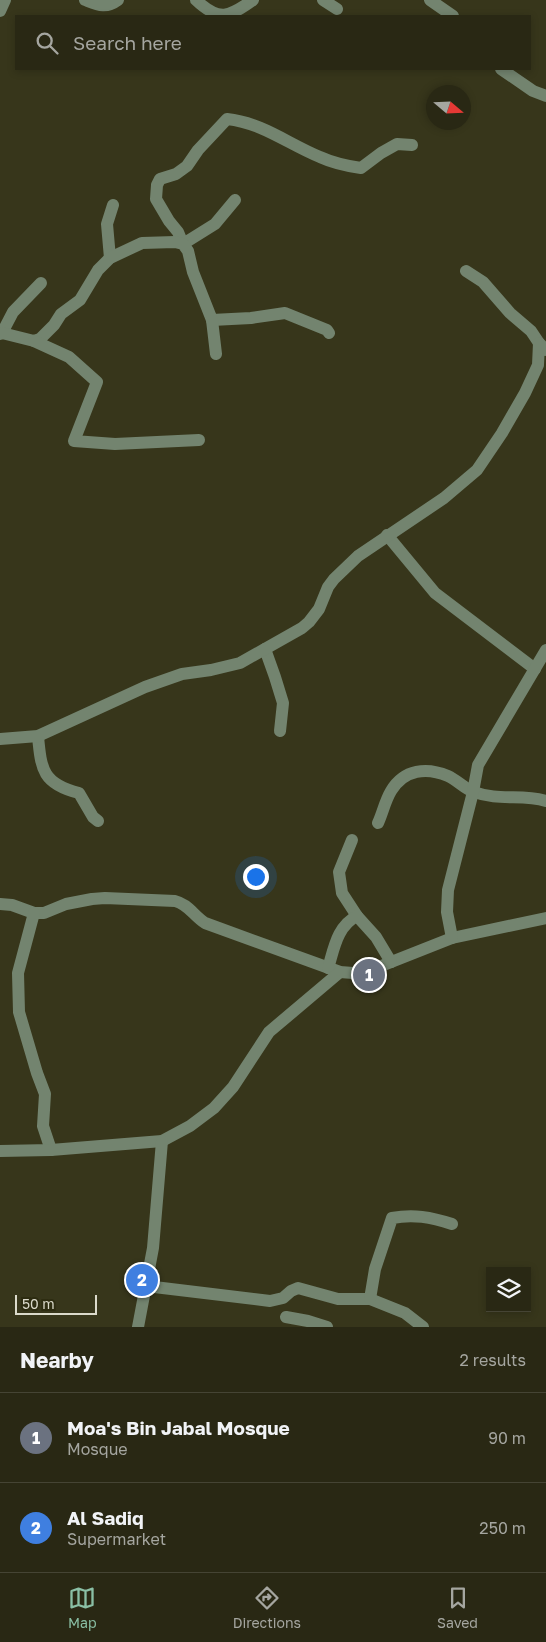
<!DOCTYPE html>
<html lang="en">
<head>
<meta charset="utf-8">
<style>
  body { margin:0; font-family:"Golos Text",sans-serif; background:#31301d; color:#f1f3f6 }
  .controls { position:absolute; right:15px; bottom:15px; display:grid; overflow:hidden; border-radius:0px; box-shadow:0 2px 8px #0003 }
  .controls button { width:45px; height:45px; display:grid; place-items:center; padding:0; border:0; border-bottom:1px solid #454434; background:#292814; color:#f1f3f6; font:25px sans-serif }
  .compass { position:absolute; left:426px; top:85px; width:45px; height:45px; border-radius:50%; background:#292814; box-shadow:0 2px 8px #0003; rotate:109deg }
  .scale { position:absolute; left:15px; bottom:12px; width:82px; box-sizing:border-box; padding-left:5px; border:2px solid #dbdacb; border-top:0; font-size:14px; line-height:18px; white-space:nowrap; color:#dbdacb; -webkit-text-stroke:4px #2d2c11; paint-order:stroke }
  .you { position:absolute; left:255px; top:876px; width:18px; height:18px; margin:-12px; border:4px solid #fff; border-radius:50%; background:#1a73e8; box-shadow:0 0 0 8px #1a73e833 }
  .badge { display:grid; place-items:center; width:32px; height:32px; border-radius:50%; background:#8abfa5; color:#fff; font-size:16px; font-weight:700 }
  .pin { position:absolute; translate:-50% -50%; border:2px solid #fff; box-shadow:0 1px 5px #0006 }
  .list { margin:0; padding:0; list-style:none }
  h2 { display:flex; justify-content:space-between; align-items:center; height:65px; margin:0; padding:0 20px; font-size:21px }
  h2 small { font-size:16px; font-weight:400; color:#a5a6a0 }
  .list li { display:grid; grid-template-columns:32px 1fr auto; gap:15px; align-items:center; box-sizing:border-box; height:90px; padding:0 20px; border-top:1px solid #454434 }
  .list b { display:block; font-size:19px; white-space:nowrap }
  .list p { margin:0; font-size:16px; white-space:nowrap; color:#a5a6a0 }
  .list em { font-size:16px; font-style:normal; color:#a5a6a0 }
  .icon { flex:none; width:28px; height:28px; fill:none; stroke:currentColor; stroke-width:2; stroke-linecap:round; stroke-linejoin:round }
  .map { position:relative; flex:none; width:546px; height:1327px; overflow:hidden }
  .search { position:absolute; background:#292814; box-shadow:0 2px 8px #0003; left:15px; right:15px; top:15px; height:55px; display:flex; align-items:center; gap:12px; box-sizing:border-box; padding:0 18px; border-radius:0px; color:#a5a6a0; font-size:19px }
  .sheet { height:245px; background:#292814 }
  nav { display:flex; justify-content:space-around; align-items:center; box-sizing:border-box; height:70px; border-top:1px solid #454434; background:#292814; font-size:14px; color:#a5a6a0 }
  nav a { display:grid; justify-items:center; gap:2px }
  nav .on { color:#8abfa5 }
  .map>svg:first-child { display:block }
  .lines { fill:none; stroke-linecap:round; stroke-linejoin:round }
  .minor { stroke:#73846f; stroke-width:12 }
</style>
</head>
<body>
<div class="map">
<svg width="546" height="1327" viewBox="0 0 546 1327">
  <rect width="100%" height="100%" fill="#37361b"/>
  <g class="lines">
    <g class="minor">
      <path d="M85 0C98 5 106 9 118 0"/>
      <path d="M196 0C219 22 229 17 253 0"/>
      <polyline points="323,0 337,9"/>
      <polyline points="430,0 453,16"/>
      <polyline points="0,11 5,0"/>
      <polyline points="501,69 533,91 546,96"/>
      <path d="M235 200 215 224 183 244 178 232 169 221 156 199 157 185 160 179 176 174 187 166 198 150 227 119C263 123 288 144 320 157 333 163 347 166 361 168L381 153 397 144 412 145"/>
      <polyline points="110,258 107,224 113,205"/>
      <polyline points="466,271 483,282 510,313 531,331 539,343 541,351"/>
      <polyline points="212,320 251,318 285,313 327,330 329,333"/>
      <polyline points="2,333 13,312 41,283"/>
      <polyline points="0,334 2,333 34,341 40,339 54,325 61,314 80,300 98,270 110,258 142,243 175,242 183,244 188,251 193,272 212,320 216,354"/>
      <polyline points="34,341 69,357 97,382 74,441 115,444 199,440"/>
      <polyline points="387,535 435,593 535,669"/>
      <polyline points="265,649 275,677 283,703 280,731"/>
      <path d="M38 736C41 770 43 784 79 793L93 817 98 821"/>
      <polyline points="0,739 38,736 145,687 182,674 211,670 240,663 302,628 309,622 319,609 328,587 334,579 358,556 444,498 477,470 502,433 525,393 538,365 539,343 546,350"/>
      <path d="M378 823C383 812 385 801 391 791 404 769 427 767 448 776 457 780 465 789 474 792 498 801 523 794 546 801"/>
      <polyline points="352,840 339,872 342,893 357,916"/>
      <path d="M0 904 12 905 34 913H44L66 904 92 899 105 898 175 901C188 904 194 916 205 923L340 972 353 973 371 970 452 938 546 918"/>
      <polyline points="34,913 18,973 19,1012 37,1073 45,1094 43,1126 51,1150"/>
      <polyline points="452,938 447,912 448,890 473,792 478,765 546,650"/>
      <path d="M328 968C334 949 337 926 357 916L376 937 391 962"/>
      <polyline points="0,1151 51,1150 162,1141 190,1126 214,1108 233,1087 269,1032 340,972"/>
      <polyline points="146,1286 270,1301 283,1298 291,1291 298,1288 338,1299 370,1299 405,1313 423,1327"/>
      <path d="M370 1299 375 1269 392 1218C413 1214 431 1217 452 1224"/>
      <polyline points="286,1317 308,1321 327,1327"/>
      <polyline points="138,1327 153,1248 162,1141"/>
    </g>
  </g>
</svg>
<div class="controls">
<button><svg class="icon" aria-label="layers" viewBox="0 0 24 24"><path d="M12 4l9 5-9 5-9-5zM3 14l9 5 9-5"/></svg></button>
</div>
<svg class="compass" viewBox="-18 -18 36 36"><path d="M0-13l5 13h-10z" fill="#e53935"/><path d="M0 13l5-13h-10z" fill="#a5a6a0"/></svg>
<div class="scale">50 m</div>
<div class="you"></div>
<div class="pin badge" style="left:369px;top:975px;background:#6b7280">1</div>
<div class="pin badge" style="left:142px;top:1280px;background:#3f7fe0">2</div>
<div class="search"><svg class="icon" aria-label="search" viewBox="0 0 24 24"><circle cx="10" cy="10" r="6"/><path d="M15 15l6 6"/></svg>Search here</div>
</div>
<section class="sheet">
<h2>Nearby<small>2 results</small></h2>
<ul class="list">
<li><span class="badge" style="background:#6b7280">1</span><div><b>Moa's Bin Jabal Mosque</b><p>Mosque</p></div><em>90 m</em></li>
<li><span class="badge" style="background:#3f7fe0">2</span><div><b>Al Sadiq</b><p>Supermarket</p></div><em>250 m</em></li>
</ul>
</section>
<nav>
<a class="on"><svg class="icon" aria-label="map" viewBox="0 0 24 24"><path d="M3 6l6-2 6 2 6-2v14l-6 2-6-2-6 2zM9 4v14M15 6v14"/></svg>Map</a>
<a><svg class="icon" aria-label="directions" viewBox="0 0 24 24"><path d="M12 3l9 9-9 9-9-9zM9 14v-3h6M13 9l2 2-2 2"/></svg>Directions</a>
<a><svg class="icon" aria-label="saved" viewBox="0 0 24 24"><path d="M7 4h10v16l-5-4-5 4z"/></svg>Saved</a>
</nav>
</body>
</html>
